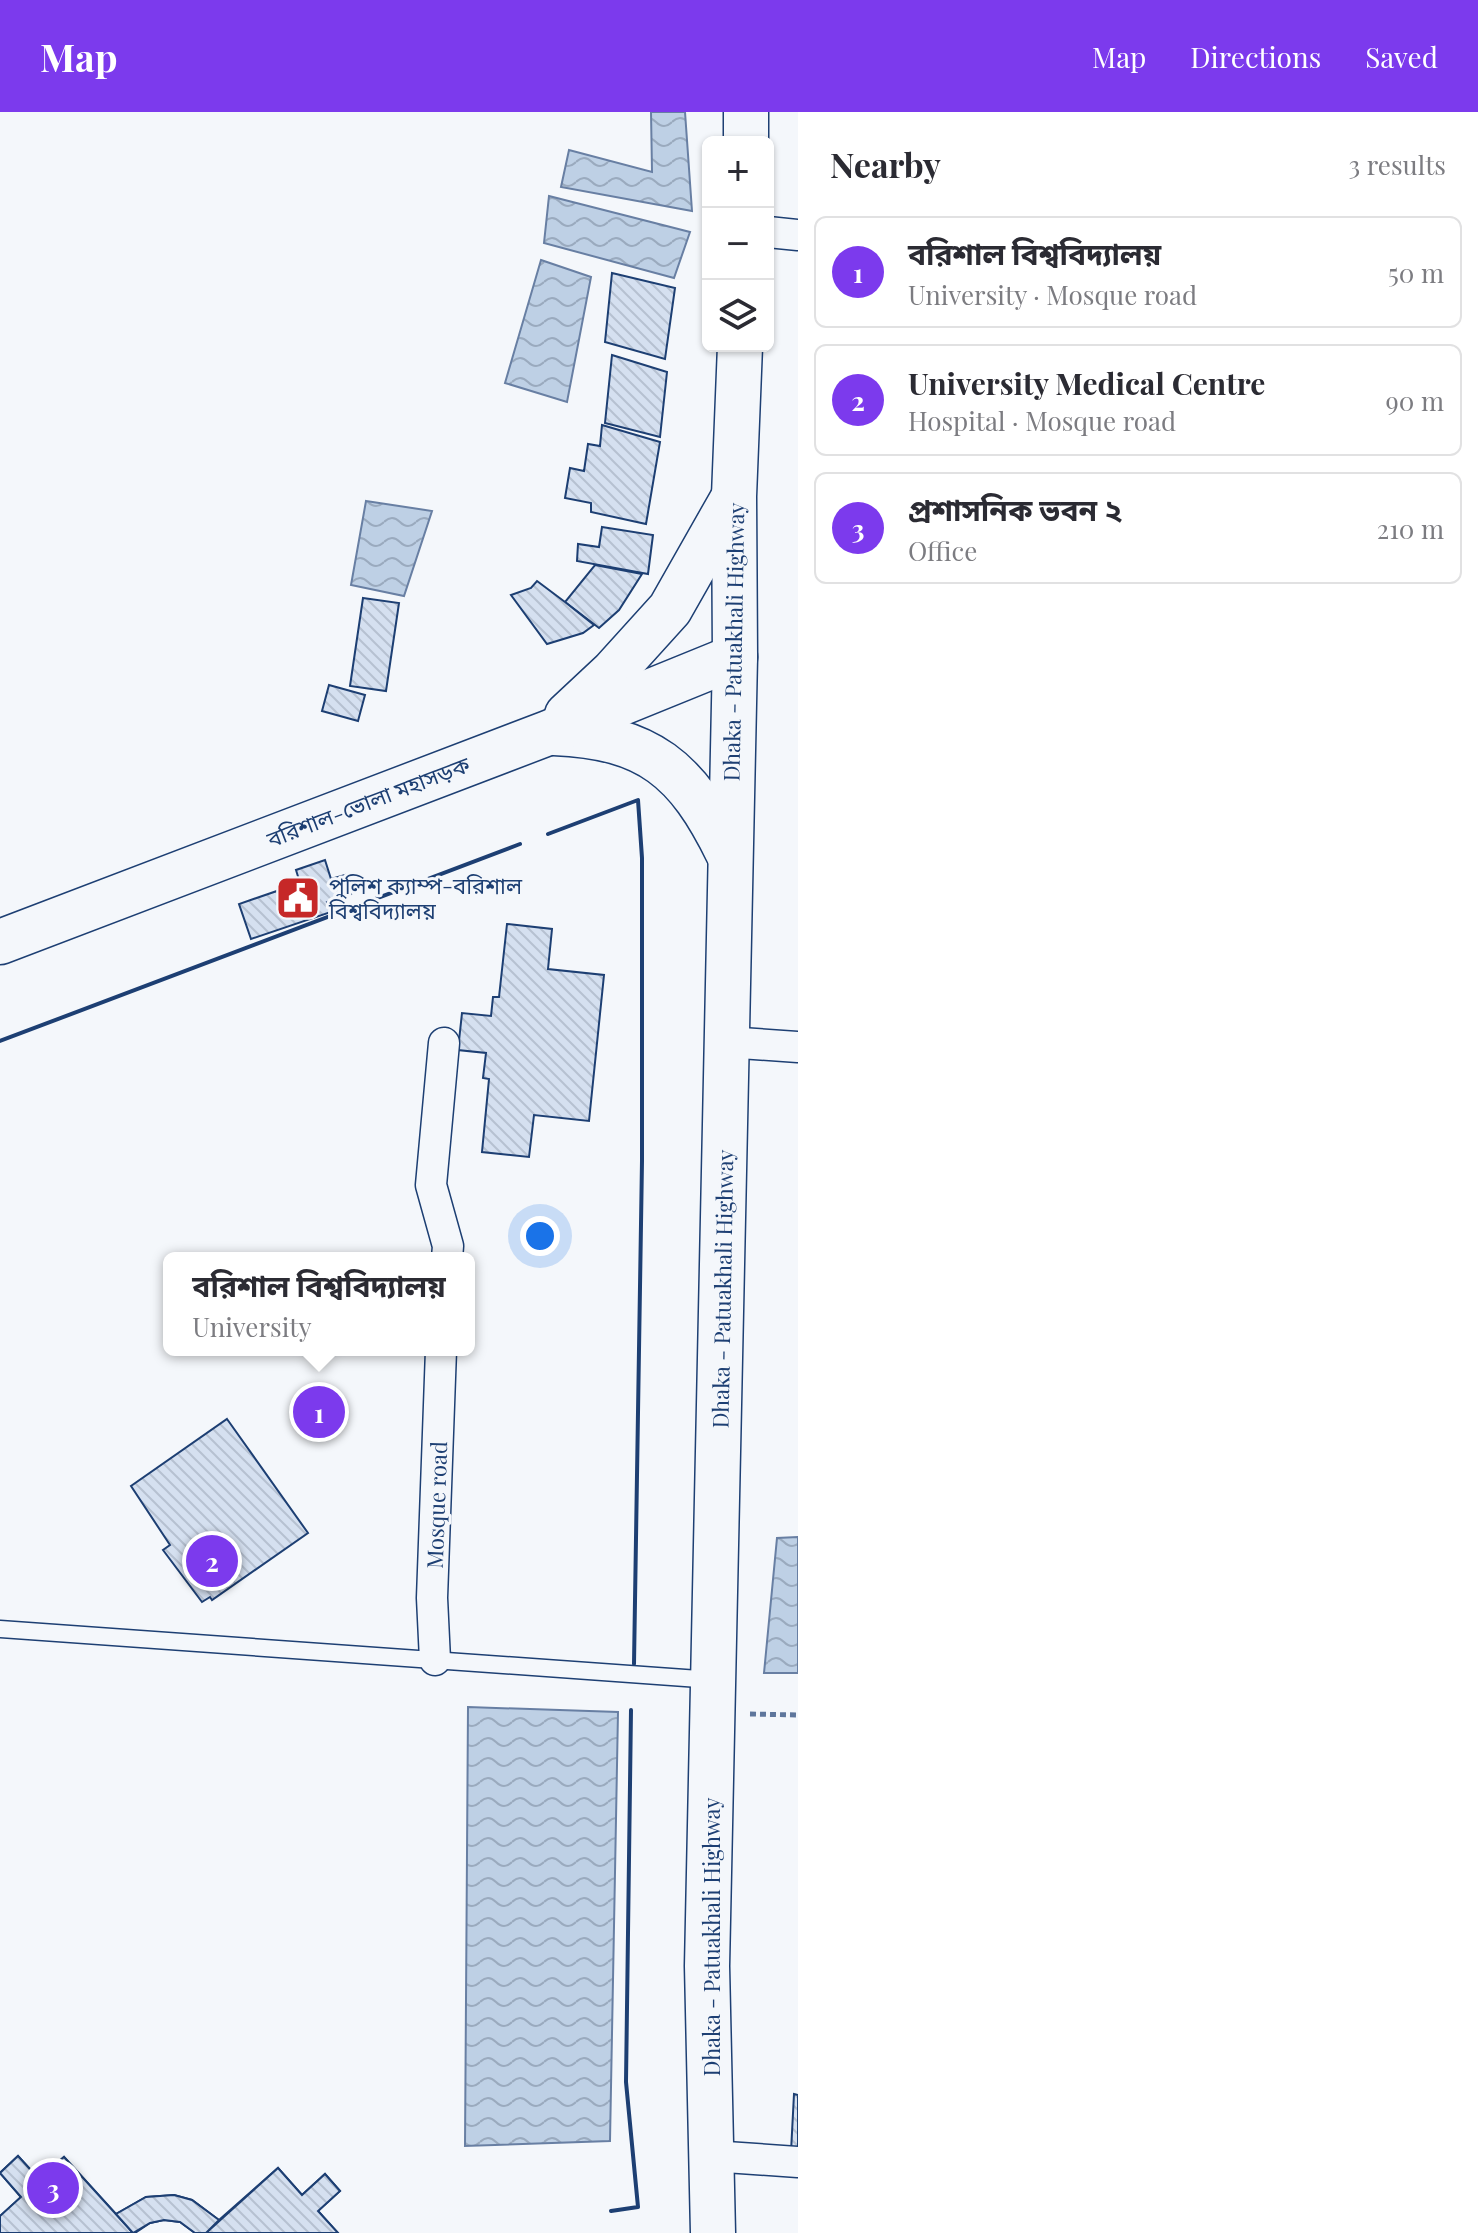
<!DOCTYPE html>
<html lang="en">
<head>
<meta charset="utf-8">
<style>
  body { margin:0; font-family:"Playfair Display","Noto Sans Bengali",serif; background:#f7f7f7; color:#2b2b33 }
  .controls { position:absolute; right:24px; top:24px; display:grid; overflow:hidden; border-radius:12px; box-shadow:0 2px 6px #0004 }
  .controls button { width:72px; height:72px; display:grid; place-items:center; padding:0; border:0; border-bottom:2px solid #e1e1e2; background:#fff; color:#2b2b33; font:40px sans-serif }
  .you { position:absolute; left:540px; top:1124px; width:28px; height:28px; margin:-20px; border:6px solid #fff; border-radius:50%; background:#1a73e8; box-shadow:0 0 0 12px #1a73e833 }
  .badge { display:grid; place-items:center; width:52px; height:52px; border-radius:50%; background:#7c3aed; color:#fff; font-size:26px; font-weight:700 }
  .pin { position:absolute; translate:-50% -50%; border:4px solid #fff; box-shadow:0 2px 8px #0006 }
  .popup { position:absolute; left:163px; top:1140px; width:312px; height:104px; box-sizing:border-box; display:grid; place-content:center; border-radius:12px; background:#fff; filter:drop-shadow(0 2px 6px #0005); font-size:26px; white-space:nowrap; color:#7c7c81 }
  .popup b { font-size:30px; color:#2b2b33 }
  .popup::after { content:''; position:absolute; left:50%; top:100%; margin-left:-16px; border:16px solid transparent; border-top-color:#fff }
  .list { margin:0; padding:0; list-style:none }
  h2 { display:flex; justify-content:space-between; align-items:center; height:104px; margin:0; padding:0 32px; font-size:34px }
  h2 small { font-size:26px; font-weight:400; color:#7c7c81 }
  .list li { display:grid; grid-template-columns:52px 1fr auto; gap:24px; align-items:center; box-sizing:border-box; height:112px; margin:0 16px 16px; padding:0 16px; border:2px solid #e1e1e2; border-radius:12px }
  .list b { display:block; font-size:30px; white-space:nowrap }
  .list p { margin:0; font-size:26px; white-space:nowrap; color:#7c7c81 }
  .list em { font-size:26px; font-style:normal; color:#7c7c81 }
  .icon { flex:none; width:44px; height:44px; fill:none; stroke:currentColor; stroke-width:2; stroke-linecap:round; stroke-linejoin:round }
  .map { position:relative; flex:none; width:798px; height:2121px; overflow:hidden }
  header { display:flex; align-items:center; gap:48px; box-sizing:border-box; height:112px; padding:0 40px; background:#7c3aed; color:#fff }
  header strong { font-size:38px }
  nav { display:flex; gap:44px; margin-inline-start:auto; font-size:28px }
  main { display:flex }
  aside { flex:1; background:#fff }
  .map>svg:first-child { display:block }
  .water { fill:url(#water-waves); stroke:#687fa3; stroke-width:2 }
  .building { fill:url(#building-back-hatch); stroke:#1d3f73; stroke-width:2 }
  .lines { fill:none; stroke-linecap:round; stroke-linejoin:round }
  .service-casing { stroke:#1d3f73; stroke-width:19 }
  .minor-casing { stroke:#1d3f73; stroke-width:33 }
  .trunk-casing { stroke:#1d3f73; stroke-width:47 }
  .path { stroke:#5e769c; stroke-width:5; stroke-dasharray:6 4; stroke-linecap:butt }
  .service { stroke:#f4f7fb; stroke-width:16 }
  .minor { stroke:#f4f7fb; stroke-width:30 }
  .trunk { stroke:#f4f7fb; stroke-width:44 }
  .wall { stroke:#1d3f73; stroke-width:4 }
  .labels { text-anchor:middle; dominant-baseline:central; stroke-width:6; stroke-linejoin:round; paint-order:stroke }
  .street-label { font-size:22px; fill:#1d3f73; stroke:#f4f7fb }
  .poi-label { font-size:22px; fill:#1d3f73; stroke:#f4f7fb; text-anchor:start }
</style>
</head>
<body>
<header>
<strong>Map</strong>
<nav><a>Map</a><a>Directions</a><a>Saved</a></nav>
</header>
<main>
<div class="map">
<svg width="798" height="2121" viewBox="0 0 798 2121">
  <defs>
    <pattern id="water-waves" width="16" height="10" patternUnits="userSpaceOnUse" patternTransform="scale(2)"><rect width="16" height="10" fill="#bed0e5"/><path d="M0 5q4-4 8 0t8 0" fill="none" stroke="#9aaabe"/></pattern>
    <pattern id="building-back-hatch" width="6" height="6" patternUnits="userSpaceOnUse" patternTransform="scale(2)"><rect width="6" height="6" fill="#d5e0f0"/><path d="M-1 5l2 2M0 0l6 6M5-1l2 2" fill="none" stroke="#b6c1d1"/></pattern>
  </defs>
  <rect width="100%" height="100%" fill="#f4f7fb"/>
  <g class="water">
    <polygon points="651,0 685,0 692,99 561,75 569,38 652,60"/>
    <polygon points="549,84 690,120 674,166 544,131"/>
    <polygon points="541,148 591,165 567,290 505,271"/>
    <polygon points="366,389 432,399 404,484 351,473"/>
    <polygon points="798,1425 798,1561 764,1561 777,1426"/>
    <polygon points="468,1595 618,1600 610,2029 465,2034"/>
  </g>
  <g class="building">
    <polygon points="612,161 675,176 665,247 605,230"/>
    <polygon points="612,243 667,260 660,325 605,311"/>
    <polygon points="602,313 660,330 646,412 591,400 591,391 565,386 570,356 584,359 588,332 600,334"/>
    <polygon points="602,415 653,423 648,462 577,449 578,432 599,435"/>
    <polygon points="595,453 642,462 619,498 599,516 565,490"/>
    <polygon points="537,469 565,490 594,513 583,521 547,532 511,483 531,476"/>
    <polygon points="363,486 399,491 386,579 350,574"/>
    <polygon points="329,573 365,583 358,609 322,599"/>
    <polygon points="325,748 331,767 345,763 351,782 327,790 331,800 251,827 239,792 300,771 296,758"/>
    <polygon points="507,812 552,817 548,857 604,863 589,1009 534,1003 529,1045 482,1040 489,967 483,966 486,941 458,938 462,901 491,904 493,885 499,885"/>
    <polygon points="227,1307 308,1421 212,1488 210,1485 202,1490 163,1438 170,1433 131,1374"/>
    <polygon points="794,1982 798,1983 798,2040 791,2040"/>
    <polygon points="18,2044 39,2067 64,2045 116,2102 146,2085 174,2083 192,2088 219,2108 278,2056 302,2083 325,2062 340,2079 318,2099 338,2121 195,2121 180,2110 164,2108 150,2111 135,2121 0,2121 0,2104 21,2085 0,2061"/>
    <polygon points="18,2044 39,2067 64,2045 133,2121 0,2121 0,2104 21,2085 0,2061"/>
    <polygon points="278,2056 302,2083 325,2062 340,2079 318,2099 338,2121 206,2121"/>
    <polygon points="174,2083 192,2088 219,2108 206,2121 195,2121 180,2110 164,2108 150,2111 133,2121 116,2102 146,2085"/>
  </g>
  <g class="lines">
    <g class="service-casing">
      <polyline id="service" points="0,1517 713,1568"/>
    </g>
    <g class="minor-casing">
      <g id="minor">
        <polyline points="768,120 798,123"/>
        <polyline points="726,930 798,935"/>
        <polyline points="444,931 431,1073 448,1134 447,1146"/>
        <polyline points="435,1548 432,1486 441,1238"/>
        <polyline points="711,2044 798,2050"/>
      </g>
    </g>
    <g class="trunk-casing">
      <g id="trunk">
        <polyline points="746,30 746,0"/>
        <polyline points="567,603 613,560 670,497 733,386"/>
        <path d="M554 621C649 625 687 657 728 741"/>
        <polyline points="0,830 548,621 735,545"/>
        <polyline points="713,2121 707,1854 735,545 734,384 740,234"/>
      </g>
    </g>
    <polyline class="path" points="750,1602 798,1603"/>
    <use href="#service" class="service"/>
    <use href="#minor" class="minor"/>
    <use href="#trunk" class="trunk"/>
    <g class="wall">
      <polyline points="548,722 638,688 642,746 642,1049 634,1552"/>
      <polyline points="0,929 520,732"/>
      <polyline points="611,2099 638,2095 626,1970 631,1598"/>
    </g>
  </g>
  <defs>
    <g id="civic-square" transform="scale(2.3)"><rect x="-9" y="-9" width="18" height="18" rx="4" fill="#c62828" stroke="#f4f7fb"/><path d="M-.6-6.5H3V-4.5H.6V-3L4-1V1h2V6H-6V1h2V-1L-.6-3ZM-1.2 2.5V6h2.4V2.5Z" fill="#fff"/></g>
  </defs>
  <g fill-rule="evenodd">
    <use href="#civic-square" x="298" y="786"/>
  </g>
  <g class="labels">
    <g class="street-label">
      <text transform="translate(733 530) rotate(-89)">Dhaka - Patuakhali Highway</text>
      <text transform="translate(368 689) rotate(-21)">বরিশাল-ভোলা মহাসড়ক</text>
      <text transform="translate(722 1177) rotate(-89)">Dhaka - Patuakhali Highway</text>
      <text transform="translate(436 1393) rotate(-88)">Mosque road</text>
      <text transform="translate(711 1825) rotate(-90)">Dhaka - Patuakhali Highway</text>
    </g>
    <g class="poi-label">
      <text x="329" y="773">পুলিশ ক্যাম্প-বরিশাল<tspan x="329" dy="25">বিশ্ববিদ্যালয়</tspan></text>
    </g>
  </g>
</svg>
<div class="controls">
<button>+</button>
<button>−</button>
<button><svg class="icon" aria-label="layers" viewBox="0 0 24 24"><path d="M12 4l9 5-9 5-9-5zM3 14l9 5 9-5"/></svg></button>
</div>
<div class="you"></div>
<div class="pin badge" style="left:319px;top:1300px">1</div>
<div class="popup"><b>বরিশাল বিশ্ববিদ্যালয়</b>University</div>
<div class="pin badge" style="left:212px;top:1449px">2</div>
<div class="pin badge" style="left:53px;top:2076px">3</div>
</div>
<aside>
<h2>Nearby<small>3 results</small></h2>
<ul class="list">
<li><span class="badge">1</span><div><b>বরিশাল বিশ্ববিদ্যালয়</b><p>University · Mosque road</p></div><em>50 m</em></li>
<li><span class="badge">2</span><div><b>University Medical Centre</b><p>Hospital · Mosque road</p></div><em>90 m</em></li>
<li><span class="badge">3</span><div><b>প্রশাসনিক ভবন ২</b><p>Office</p></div><em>210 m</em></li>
</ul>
</aside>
</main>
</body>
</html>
